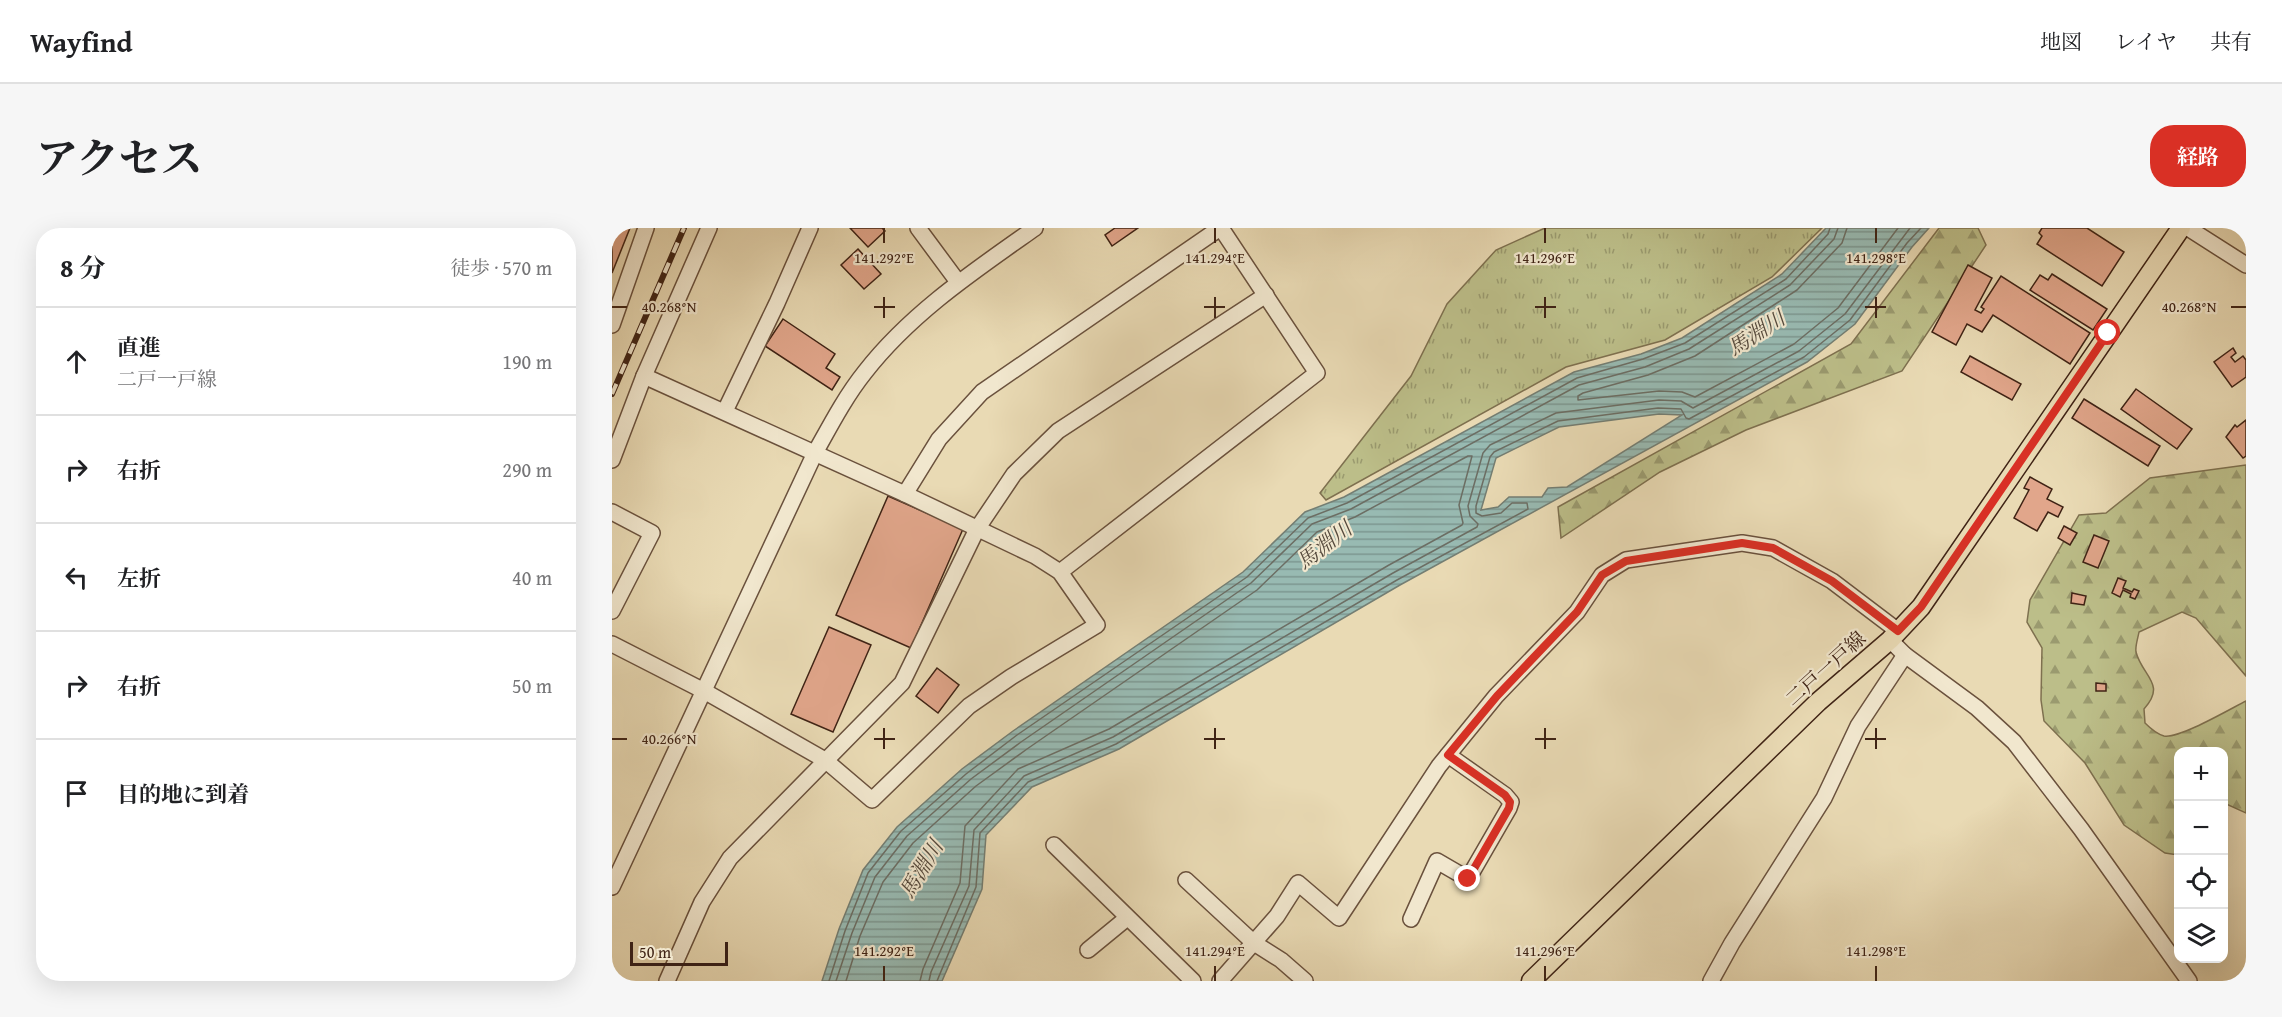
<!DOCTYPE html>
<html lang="ja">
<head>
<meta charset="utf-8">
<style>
  body { margin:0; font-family:"Gentium Book Plus","Noto Serif JP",serif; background:#f6f6f6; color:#202124 }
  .controls { position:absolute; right:18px; bottom:18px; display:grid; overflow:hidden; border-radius:12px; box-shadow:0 6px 24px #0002 }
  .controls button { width:54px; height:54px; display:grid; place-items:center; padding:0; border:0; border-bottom:2px solid #e0e0e0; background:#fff; color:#202124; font:30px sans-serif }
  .scale { position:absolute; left:18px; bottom:15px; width:98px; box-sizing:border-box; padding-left:6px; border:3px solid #3f2315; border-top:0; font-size:16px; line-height:21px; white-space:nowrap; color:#3f2315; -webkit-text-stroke:4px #f1e7ce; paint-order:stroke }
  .stop { position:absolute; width:18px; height:18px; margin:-14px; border:4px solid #d93025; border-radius:50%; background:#fff }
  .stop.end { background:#d93025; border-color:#fff; box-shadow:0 2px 6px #0008 }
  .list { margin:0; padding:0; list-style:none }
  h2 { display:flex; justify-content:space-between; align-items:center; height:78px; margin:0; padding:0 24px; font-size:26px }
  h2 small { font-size:20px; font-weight:400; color:#757577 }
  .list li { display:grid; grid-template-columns:39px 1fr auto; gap:18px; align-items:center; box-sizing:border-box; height:108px; padding:0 24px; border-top:2px solid #e0e0e0 }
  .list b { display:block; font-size:22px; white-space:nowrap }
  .list p { margin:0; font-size:20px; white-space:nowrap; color:#757577 }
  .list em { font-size:20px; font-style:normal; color:#757577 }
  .icon { flex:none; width:33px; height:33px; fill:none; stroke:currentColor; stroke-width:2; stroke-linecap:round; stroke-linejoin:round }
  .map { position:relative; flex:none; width:1634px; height:753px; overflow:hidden; border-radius:24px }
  header { display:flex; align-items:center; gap:36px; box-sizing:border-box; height:84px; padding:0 30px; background:#fff; border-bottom:2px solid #e0e0e0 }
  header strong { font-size:28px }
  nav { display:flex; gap:33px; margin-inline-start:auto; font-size:21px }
  .intro { display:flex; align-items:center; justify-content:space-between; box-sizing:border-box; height:144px; padding:0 36px }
  h1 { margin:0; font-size:42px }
  .button { padding:15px 27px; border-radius:24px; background:#d93025; color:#fff; font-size:21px; font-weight:700 }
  main { display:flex; gap:36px; padding:0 36px }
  aside { flex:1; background:#fff; border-radius:24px; box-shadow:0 6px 24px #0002 }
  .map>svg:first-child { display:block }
  .forest { fill:url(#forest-firs); stroke:#7e704f; stroke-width:1.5 }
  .park { fill:url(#park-tufts); stroke:#7e704f; stroke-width:1.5 }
  .water { fill:url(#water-rules); stroke:#747e73; stroke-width:1.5; fill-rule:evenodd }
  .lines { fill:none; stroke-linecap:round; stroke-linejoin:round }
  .shore { stroke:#6c6e64; stroke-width:1.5 }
  .building { fill:#e1a68b; stroke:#3f2315; stroke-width:1.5 }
  .minor-casing { stroke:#6a513d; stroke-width:18 }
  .major-casing { stroke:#3f2315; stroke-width:21 }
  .minor { stroke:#f1e7ce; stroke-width:15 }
  .major { stroke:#e9dab4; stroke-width:18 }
  .rail-casing { stroke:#3f2315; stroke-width:6 }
  .rail { stroke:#f1e7ce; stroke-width:4; stroke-dasharray:11; stroke-linecap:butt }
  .route { stroke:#d93025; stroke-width:8 }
  .ticks { fill:none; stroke:#3f2315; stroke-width:2 }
  .labels { text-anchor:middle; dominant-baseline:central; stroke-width:4.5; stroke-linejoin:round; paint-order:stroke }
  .street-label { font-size:20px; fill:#3f2315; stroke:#f1e7ce }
  .water-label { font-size:21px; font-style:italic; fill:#55493c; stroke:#f1e7ce }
  .ticks-label { font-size:15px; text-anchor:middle; fill:#3f2315; stroke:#f1e7ce; stroke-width:4.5; stroke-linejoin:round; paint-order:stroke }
</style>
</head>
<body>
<header>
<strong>Wayfind</strong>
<nav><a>地図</a><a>レイヤ</a><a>共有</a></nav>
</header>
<div class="intro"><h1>アクセス</h1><a class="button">経路</a></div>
<main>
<aside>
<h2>8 分<small>徒歩 · 570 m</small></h2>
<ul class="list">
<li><svg class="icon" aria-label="ahead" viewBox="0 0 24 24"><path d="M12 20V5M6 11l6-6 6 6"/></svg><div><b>直進</b><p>二戸一戸線</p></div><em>190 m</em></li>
<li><svg class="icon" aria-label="right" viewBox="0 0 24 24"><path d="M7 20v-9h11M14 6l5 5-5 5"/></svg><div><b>右折</b></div><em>290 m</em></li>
<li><svg class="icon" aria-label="left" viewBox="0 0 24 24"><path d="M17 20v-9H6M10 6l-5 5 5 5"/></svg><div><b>左折</b></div><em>40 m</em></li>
<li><svg class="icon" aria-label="right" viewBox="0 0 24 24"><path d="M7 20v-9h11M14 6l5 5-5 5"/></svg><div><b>右折</b></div><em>50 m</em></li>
<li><svg class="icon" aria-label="arrive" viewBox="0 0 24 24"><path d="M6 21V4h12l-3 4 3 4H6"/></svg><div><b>目的地に到着</b></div></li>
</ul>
</aside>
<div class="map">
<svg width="1634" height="753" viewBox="0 0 1634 753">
  <defs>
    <pattern id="forest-firs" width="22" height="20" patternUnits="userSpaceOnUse" patternTransform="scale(1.5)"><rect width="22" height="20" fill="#bcbe89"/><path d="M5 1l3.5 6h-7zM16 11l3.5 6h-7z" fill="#9a9a6f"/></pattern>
    <pattern id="park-tufts" width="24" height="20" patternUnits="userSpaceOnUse" patternTransform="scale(1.5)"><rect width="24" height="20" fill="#bcbe89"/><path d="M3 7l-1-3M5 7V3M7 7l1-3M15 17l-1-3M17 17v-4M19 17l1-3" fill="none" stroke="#9a9a6f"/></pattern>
    <pattern id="water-rules" width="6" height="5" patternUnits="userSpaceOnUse" patternTransform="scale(1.5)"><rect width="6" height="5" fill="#98bab2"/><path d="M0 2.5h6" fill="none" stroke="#7d9790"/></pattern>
  </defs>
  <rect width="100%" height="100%" fill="#e9dab4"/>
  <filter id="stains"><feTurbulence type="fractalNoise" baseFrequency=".00333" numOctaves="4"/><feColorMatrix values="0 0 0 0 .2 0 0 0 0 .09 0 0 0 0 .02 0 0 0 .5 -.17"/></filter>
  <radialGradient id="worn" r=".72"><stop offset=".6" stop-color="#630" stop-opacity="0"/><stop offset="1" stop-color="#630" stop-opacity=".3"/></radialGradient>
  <g class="forest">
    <polygon points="1327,0 1366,0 1374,17 1290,143 1134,202 1048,244 949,310 946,279 1239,116"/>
    <path d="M1634 237V448L1584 390 1570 384 1527 404C1526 410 1523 418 1524 424 1530 448 1555 456 1532 481L1533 495C1538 500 1545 506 1552 508 1567 511 1618 481 1634 473V585L1612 575V524H1566V627L1553 625 1512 597 1473 535 1432 493 1429 472 1430 420 1415 394 1418 372 1467 287 1494 285 1538 250Z"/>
  </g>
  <polygon class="park" points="933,0 1210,0 1160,49 1053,112 954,139 714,272 708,265 799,148 835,76 884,22"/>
  <path class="water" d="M1214 0H1317L1300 19 1243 96 1195 134 788 357 507 521 420 559 374 607 370 661 330 753H210L227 701 251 642 285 599 350 541 401 503 631 344 693 284 732 269 962 144 1029 126 1070 110 1170 46ZM1047 186 1070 187 955 259 936 260 930 269H897L886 279 869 282 884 230 947 199Z"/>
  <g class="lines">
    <g class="shore">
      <polyline points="1235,0 1230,15 1185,62 1083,128 1036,147 971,165 966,168 966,172 1047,163 1070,164 1083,169 1182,116 1226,80 1286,0"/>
      <polyline points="217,753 233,703 256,645 289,603 354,546 405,507 635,349 696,290 735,275 965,150 1031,131 1073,115 1174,51 1216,6 1218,0"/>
      <polyline points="224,753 240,705 263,649 295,608 359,551 409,514 639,355 700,296 739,281 967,157 1033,139 1077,121 1178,57 1222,11 1226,0"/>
      <polyline points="234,753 248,708 271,654 301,615 364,558 415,521 645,362 705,304 743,289 856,228 860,228 847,277 851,295 850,297 777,337 497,501 406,541 353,598 348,655 311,741 308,753"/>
      <polyline points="317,753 319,744 357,658 362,602 412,548 501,509 781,345 865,299 866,296 858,288 856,278 871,225 878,217 944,185 1047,172 1069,173 1081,180 1187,123 1233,86 1298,0"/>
      <polyline points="325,753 364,659 368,605 416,554 504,516 785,352 916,281 915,275 900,275 889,285 870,288 864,285 864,278 878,229 882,224 946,193 1046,180 1069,181 1074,190 1077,191 1192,129 1238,92 1295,15 1309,0"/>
    </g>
  </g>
  <g class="building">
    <polygon points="0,0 18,0 0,45"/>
    <polygon points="238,0 270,0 273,3 256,19"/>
    <polygon points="503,0 526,0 500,18 493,7"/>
    <polygon points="1430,0 1475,0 1512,24 1490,58 1425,16 1430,8 1427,5"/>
    <polygon points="246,21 269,46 252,61 229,37"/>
    <polygon points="1356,37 1380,50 1363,82 1369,85 1372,81 1369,79 1389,48 1478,105 1458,136 1381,87 1370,104 1355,96 1344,117 1320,104"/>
    <polygon points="1440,46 1495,81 1481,102 1418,62 1428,47 1436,52"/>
    <polygon points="171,91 223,126 214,140 228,149 220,162 153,118"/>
    <polygon points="1621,120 1624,125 1619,129 1623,134 1631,128 1634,132 1634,149 1620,159 1602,134"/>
    <polygon points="1358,128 1409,156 1400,172 1349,144"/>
    <polygon points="1524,161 1580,201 1565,221 1509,181"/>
    <polygon points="1472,171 1548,218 1536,238 1460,190"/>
    <polygon points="1634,192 1634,228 1631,230 1614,209 1623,197 1625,199"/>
    <polygon points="1418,249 1440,261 1435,271 1451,279 1446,289 1436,284 1425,303 1402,290 1417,262 1412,260"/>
    <polygon points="276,268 351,301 299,420 224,387"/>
    <polygon points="1452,298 1465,305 1458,317 1446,310"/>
    <polygon points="1482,307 1497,313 1486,340 1471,334"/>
    <polygon points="1506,350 1514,353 1511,360 1520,364 1522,361 1527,363 1523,371 1518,369 1519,366 1511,362 1508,369 1500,365"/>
    <polygon points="1460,365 1474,368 1472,377 1459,375"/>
    <polygon points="217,399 259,417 221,504 179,486"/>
    <polygon points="325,440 347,457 326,485 304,468"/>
    <polygon points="1484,455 1494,456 1494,463 1484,463"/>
  </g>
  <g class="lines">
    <g class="minor-casing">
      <g id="minor">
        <polyline points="306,0 346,54"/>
        <polyline points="1576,0 1634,37"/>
        <polyline points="0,97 34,0"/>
        <polyline points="113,183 165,75 198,0"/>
        <polyline points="0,232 32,148 97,0"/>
        <polyline points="293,266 327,211 370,164 608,0"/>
        <polyline points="0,284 40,305 0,383"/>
        <polyline points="448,344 705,145 609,0"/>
        <polyline points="1278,412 1293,427 1365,480 1402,514 1469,601 1577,753"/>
        <polyline points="0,416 92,463 213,532 260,572 357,478 399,449 485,397 448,344 423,328 293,266 32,148"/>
        <polyline points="442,617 581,753"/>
        <polyline points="574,652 642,715 669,732 693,753"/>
        <path d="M0 659 203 225C218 198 233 169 253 144 299 85 362 43 423 0"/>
        <polyline points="799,691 825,633 856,651 897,580 899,574 893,567 836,527"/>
        <polyline points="476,722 515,690"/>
        <polyline points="55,753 90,674 118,630 290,455 365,301 402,246 446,203 654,67"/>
        <polyline points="608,753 665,688 686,655 727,690 827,538 884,468 965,384 990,347 1014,332 1130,315 1161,320 1220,353 1286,403"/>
        <polyline points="1099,753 1120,715 1212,570 1246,498 1293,427"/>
      </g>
    </g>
    <g class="major-casing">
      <polyline id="major" points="919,753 1206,474 1278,412 1309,379 1569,0"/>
    </g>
    <use href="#minor" class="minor"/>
    <use href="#major" class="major"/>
    <g class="rail-casing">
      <polyline id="rail" points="0,166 72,0"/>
    </g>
    <use href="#rail" class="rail"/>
  </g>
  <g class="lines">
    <polyline class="route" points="856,651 897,580 898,574 893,567 836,527 885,468 965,384 990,347 1014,333 1130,315 1161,320 1220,353 1286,403 1309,379 1496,105"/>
  </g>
  <path class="ticks" d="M272 0V15M603 0V15M933 0V15M1264 0V15M272 69V90M603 69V90M933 69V90M1264 69V90M0 79H15M262 79H283M592 79H613M923 79H944M1253 79H1274M1619 79H1634M272 500V521M603 500V521M933 500V521M1264 500V521M0 511H15M262 511H283M592 511H613M923 511H944M1253 511H1274M272 738V753M603 738V753M933 738V753M1264 738V753"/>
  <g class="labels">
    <g class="street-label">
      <text transform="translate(1213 440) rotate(-42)">二戸一戸線</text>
    </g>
    <g class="water-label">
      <text transform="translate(1144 105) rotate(-33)">馬淵川</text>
      <text transform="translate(712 317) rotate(-38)">馬淵川</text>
      <text transform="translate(309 641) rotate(-59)">馬淵川</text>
    </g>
  </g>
  <g class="ticks-label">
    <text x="272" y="35">141.292°E</text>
    <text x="603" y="35">141.294°E</text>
    <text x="933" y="35">141.296°E</text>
    <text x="1264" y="35">141.298°E</text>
    <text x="57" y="84">40.268°N</text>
    <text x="1577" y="84">40.268°N</text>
    <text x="57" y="516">40.266°N</text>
    <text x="272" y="728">141.292°E</text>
    <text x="603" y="728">141.294°E</text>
    <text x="933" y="728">141.296°E</text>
    <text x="1264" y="728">141.298°E</text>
  </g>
  <rect width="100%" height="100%" filter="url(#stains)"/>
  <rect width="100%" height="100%" fill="url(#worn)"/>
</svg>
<div class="controls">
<button>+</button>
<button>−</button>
<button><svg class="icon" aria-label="locate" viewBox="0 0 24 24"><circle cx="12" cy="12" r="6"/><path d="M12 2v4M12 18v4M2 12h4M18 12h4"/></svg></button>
<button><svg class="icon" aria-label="layers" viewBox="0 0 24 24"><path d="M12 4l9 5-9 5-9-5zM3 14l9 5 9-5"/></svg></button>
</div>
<div class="scale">50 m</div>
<div class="stop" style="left:1496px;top:105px"></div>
<div class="stop end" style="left:856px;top:651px"></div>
</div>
</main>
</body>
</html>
